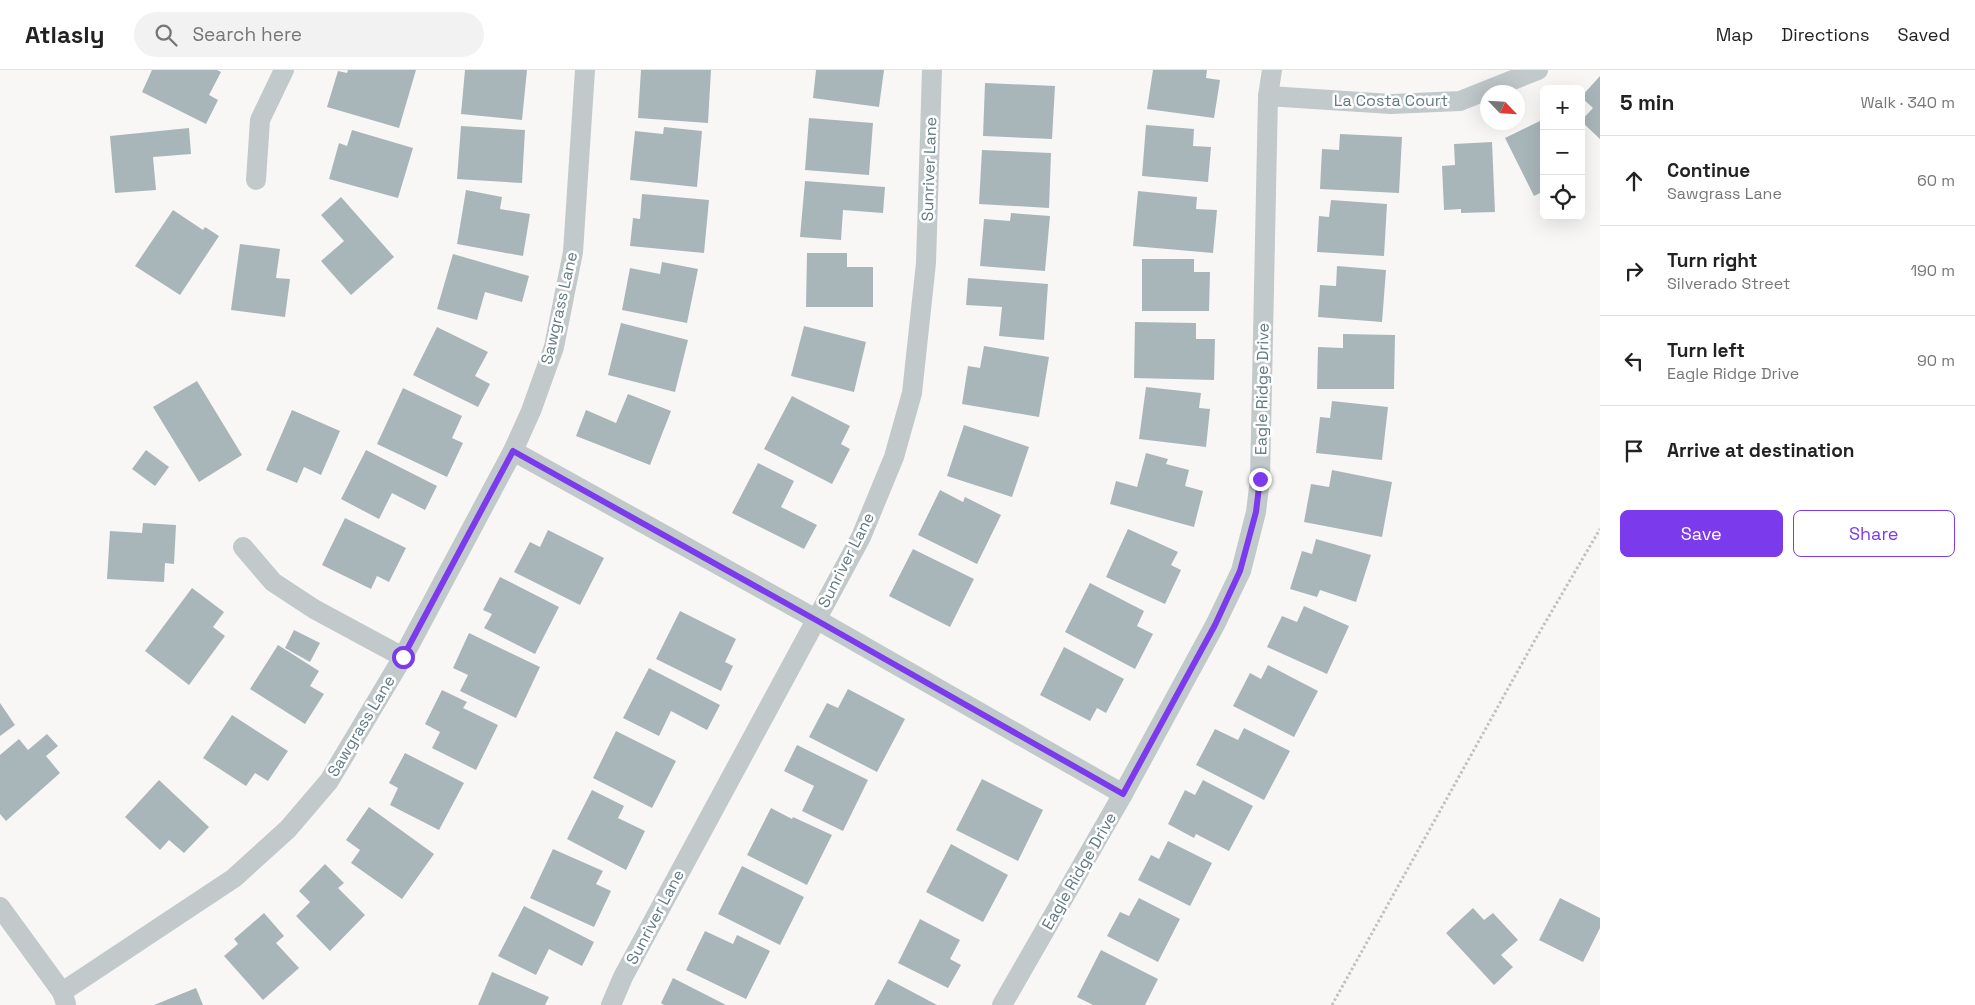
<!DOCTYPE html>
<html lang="en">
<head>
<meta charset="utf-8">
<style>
  body { margin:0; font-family:"Space Grotesk",sans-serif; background:#f2f2f2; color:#222 }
  .controls { position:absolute; right:15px; top:15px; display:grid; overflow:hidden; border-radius:8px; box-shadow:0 5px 20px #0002 }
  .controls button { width:45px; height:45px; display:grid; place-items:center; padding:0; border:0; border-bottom:1px solid #e0e0e0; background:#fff; color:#222; font:25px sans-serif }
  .compass { position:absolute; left:1480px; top:15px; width:45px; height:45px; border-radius:50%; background:#fff; box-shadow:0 5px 20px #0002; rotate:115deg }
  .stop { position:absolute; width:15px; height:15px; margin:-11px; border:4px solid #7c3aed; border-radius:50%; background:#fff }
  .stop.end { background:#7c3aed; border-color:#fff; box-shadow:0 1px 5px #0008 }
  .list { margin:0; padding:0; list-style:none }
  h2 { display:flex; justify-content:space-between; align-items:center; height:65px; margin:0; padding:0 20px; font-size:21px }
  h2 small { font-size:16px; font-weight:400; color:#767676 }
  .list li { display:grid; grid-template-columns:32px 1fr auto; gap:15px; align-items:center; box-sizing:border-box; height:90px; padding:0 20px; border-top:1px solid #e0e0e0 }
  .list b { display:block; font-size:19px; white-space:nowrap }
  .list p { margin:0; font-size:16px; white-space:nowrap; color:#767676 }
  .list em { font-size:16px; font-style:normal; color:#767676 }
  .actions { display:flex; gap:10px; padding:15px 20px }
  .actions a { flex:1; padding:11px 0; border:1px solid #7c3aed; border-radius:8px; text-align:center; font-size:18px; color:#7c3aed }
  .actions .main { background:#7c3aed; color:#fff }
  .icon { flex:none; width:28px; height:28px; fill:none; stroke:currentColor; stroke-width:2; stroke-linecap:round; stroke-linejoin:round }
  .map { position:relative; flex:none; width:1600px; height:935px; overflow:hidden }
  header { display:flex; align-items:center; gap:30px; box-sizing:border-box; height:70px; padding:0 25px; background:#fff; border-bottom:1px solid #e0e0e0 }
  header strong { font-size:24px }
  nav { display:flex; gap:28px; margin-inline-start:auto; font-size:18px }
  .search { width:350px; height:45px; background:#f2f2f2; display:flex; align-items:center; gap:12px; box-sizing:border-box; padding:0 18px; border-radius:28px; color:#767676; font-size:19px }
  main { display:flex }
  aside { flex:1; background:#fff }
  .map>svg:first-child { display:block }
  .building { fill:#a9b6b9 }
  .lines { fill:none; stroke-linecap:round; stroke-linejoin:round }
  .path { stroke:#bec2c3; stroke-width:3; stroke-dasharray:2.5 2.5; stroke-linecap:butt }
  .street { stroke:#c2c9cb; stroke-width:20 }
  .route { stroke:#7c3aed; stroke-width:6 }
  .labels { text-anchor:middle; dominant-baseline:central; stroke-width:5; stroke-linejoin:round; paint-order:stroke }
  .street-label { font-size:16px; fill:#617a82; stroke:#fff }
</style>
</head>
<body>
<header>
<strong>Atlasly</strong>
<div class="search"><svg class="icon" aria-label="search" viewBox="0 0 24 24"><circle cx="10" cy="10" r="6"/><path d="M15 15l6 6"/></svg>Search here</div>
<nav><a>Map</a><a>Directions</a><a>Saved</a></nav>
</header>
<main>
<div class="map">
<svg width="1600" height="935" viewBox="0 0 1600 935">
  <rect width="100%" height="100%" fill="#f8f7f5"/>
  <g class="building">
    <polygon points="152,0 217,0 221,2 209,25 218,30 206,54 142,22"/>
    <polygon points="348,0 416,0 399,58 327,37 338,1 347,3"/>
    <polygon points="465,0 527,0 522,50 461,44"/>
    <polygon points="641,0 711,0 708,53 638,48"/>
    <polygon points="816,0 884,0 879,37 813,28"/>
    <polygon points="1153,0 1207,0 1206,8 1220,10 1214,48 1147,39"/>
    <polygon points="1600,6 1600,69 1581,51 1593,38 1581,27"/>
    <polygon points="985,13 1055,16 1052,69 983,66"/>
    <polygon points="809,48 873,53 869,105 805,100"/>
    <polygon points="1544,49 1544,121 1534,126 1505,68"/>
    <polygon points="1146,55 1194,59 1193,76 1211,77 1208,112 1142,106"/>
    <polygon points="461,56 525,60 522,113 457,109"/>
    <polygon points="664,57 702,61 697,117 630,110 635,61 663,64"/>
    <polygon points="189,58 191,84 153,87 156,120 115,123 110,66"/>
    <polygon points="352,60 413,78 398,128 329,109 339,73 347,76"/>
    <polygon points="1340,64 1402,67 1399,123 1320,119 1322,79 1339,80"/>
    <polygon points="1492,72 1495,142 1461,143 1461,139 1444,140 1442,96 1455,95 1454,74"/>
    <polygon points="982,80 1051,83 1049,138 979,134"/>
    <polygon points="805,111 885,117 883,143 843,140 841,170 800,167"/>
    <polygon points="466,120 502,127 500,139 530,144 523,186 457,174"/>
    <polygon points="1138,121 1197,127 1196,139 1217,140 1213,183 1133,176"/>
    <polygon points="642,124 709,130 704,183 630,176 633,148 640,149"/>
    <polygon points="341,127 394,187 351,225 321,191 344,171 321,145"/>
    <polygon points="1331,130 1387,134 1384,186 1317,182 1319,146 1329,147"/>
    <polygon points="173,140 203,160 205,157 219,166 180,225 135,196"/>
    <polygon points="1011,143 1050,146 1045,201 980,196 984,149 1010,151"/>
    <polygon points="240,174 280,179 276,208 290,209 285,247 231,240"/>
    <polygon points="807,183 847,183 847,197 873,197 873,237 806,237"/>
    <polygon points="453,184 529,206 522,232 485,222 477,250 437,239"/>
    <polygon points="1142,189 1194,189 1194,202 1210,202 1209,241 1142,241"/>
    <polygon points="662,192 698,199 687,253 622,240 630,198 660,204"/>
    <polygon points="1337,196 1386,200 1382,252 1318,247 1320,215 1336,216"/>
    <polygon points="968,208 1048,214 1044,270 999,266 1002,237 966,235"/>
    <polygon points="1135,252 1196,253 1196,269 1215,269 1214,310 1134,308"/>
    <polygon points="621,253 688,270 675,322 608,305"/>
    <polygon points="804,256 866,272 854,322 791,306"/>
    <polygon points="437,257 488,282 475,306 490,314 478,337 413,305"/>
    <polygon points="1343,264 1395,265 1394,319 1317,319 1318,277 1343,278"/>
    <polygon points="984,276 1049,287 1039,347 962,334 968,296 980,298"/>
    <polygon points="197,311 242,385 199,412 153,337"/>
    <polygon points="1146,317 1201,323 1199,338 1210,339 1206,377 1139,369"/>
    <polygon points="403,318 462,346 452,368 463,373 447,407 377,374"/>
    <polygon points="628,324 671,341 650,395 576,366 586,340 616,353"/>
    <polygon points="792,326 850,356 841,374 850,379 832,414 764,379"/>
    <polygon points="1332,331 1388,337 1382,390 1316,383 1320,347 1330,348"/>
    <polygon points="292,340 340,361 321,405 304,397 297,413 266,400"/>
    <polygon points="964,355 1029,377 1012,427 947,406"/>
    <polygon points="146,380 169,397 155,416 132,399"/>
    <polygon points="366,380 437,416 425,440 392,423 379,449 341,429"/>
    <polygon points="1146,383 1168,389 1166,394 1189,400 1185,416 1203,421 1194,457 1110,434 1116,411 1137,417"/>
    <polygon points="758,393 794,411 781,437 817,455 804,479 732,443"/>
    <polygon points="1332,400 1392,412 1382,467 1304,452 1311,414 1329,417"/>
    <polygon points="940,420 963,432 965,427 1001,445 977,494 918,465"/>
    <polygon points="345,448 406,478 389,512 377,506 371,519 322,495"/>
    <polygon points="143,453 176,455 174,494 165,493 164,512 107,509 110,461 142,463"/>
    <polygon points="1128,459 1178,482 1171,495 1181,500 1165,534 1106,507"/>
    <polygon points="548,460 604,488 580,535 514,502 530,472 540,477"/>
    <polygon points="1316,469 1371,485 1356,532 1320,520 1317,527 1290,519 1302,481 1312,484"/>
    <polygon points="913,479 974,509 950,557 889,526"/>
    <polygon points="500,507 559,537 535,584 484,558 492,544 483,540"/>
    <polygon points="1090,513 1144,541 1137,556 1153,564 1135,599 1065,562"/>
    <polygon points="192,518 224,542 213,557 225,566 189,615 145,581"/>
    <polygon points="1304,536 1349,556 1327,604 1267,577 1282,546 1297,552"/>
    <polygon points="680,541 736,569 725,592 733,596 721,621 656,589"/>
    <polygon points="294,560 320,573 310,592 285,578"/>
    <polygon points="469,563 540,597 516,648 460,621 468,605 453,598"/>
    <polygon points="278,575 319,601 310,616 324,624 305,654 250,619"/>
    <polygon points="1064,577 1124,609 1106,643 1097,638 1090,651 1040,625"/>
    <polygon points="1268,595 1318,621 1294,667 1233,636 1250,603 1261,609"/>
    <polygon points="649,598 720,635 707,660 671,641 659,666 623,648"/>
    <polygon points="848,619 905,649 877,702 809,667 827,633 838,638"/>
    <polygon points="442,620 467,632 463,638 498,655 476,700 432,678 440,662 425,654"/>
    <polygon points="0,633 15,655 0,666"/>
    <polygon points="232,645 288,681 268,711 255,703 246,716 203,688"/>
    <polygon points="1244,658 1290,681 1264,730 1196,695 1215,659 1238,670"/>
    <polygon points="616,661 676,691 652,738 593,708"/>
    <polygon points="47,664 58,676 46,686 60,703 6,751 0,744 0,685 19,669 28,680"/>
    <polygon points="797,675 868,710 843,761 802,741 814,716 784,701"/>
    <polygon points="405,683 464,713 439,760 390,735 398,718 389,713"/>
    <polygon points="982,709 1043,740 1018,791 956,760"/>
    <polygon points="159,710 209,757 184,783 169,770 160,780 125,747"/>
    <polygon points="1203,710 1253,736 1229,781 1196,764 1194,768 1168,754 1185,720 1195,725"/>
    <polygon points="592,720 624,736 618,748 645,761 626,800 567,769"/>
    <polygon points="369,737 434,784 402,829 351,793 360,780 346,770"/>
    <polygon points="771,738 792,749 793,747 832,765 807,815 747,785"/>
    <polygon points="1168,771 1212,793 1190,836 1138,810 1151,785 1159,789"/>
    <polygon points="951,774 1008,805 983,852 926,822"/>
    <polygon points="553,779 603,801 596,814 611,821 594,857 530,828"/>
    <polygon points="325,794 344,813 338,818 365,845 330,881 296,846 310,832 299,821"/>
    <polygon points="742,796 804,827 780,875 718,844"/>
    <polygon points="1139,828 1180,849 1158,892 1107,866 1120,842 1129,846"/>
    <polygon points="1560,828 1600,848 1600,858 1583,892 1539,870"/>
    <polygon points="524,836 594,872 582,896 549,879 536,905 498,886"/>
    <polygon points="1473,838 1484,850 1493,843 1518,870 1501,885 1513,897 1494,915 1446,863"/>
    <polygon points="264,843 284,866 276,873 299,898 263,930 224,886 238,874 234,869"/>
    <polygon points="920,849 960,870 950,889 961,895 948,918 898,893"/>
    <polygon points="705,861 733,874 737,865 770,881 746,929 686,900"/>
    <polygon points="1101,880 1158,909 1145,935 1093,935 1077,927"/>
    <polygon points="492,902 549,927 545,935 478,935"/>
    <polygon points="673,908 726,935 664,935 661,933"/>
    <polygon points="888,909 937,935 874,935"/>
    <polygon points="196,918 203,935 154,935"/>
  </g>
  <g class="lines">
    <polyline class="path" points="1332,935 1535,570 1600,459"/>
    <g class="street">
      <polyline points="1268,26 1391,34 1460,31 1538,0"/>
      <polyline points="256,110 260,50 284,0"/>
      <polyline points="513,381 816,549 1123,724"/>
      <polyline points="243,477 273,512 314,539 403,587"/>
      <polyline points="0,837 62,922 66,934"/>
      <polyline points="62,922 234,808 288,759 329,711 403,587 513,381 531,341 554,277 573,182 585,0"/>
      <polyline points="611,935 623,907 861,467 894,387 912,323 926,193 932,0"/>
      <polyline points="1002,935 1123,724 1215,555 1241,501 1256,442 1260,409 1268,26 1272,0"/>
    </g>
  </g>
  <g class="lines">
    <polyline class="route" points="403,587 513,381 816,550 1123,724 1215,555 1240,501 1256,442 1260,409"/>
  </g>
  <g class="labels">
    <g class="street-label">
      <text x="1391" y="30">La Costa Court</text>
      <text transform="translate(929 99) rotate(-88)">Sunriver Lane</text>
      <text transform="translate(559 238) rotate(-77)">Sawgrass Lane</text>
      <text transform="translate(1262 319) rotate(-89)">Eagle Ridge Drive</text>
      <text transform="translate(846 490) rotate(-63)">Sunriver Lane</text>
      <text transform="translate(361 656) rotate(-59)">Sawgrass Lane</text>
      <text transform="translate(1079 801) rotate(-60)">Eagle Ridge Drive</text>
      <text transform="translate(655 847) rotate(-62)">Sunriver Lane</text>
    </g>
  </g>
</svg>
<div class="controls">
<button>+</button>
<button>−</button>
<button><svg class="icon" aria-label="locate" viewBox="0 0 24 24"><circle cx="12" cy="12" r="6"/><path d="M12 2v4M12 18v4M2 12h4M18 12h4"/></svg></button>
</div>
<svg class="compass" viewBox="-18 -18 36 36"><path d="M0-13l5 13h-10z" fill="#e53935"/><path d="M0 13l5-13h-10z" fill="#767676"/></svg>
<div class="stop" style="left:403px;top:587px"></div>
<div class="stop end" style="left:1260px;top:409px"></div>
</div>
<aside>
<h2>5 min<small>Walk · 340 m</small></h2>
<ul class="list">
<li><svg class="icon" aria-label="ahead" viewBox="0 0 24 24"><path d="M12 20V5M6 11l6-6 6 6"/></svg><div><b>Continue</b><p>Sawgrass Lane</p></div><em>60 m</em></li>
<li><svg class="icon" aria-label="right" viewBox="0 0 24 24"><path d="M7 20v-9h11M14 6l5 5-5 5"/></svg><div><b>Turn right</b><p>Silverado Street</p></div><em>190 m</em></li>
<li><svg class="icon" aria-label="left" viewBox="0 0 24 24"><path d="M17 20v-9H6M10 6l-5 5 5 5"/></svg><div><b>Turn left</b><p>Eagle Ridge Drive</p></div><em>90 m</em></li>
<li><svg class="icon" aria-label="arrive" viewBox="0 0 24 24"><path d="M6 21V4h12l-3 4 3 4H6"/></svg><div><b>Arrive at destination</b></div></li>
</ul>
<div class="actions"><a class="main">Save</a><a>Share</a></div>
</aside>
</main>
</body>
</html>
